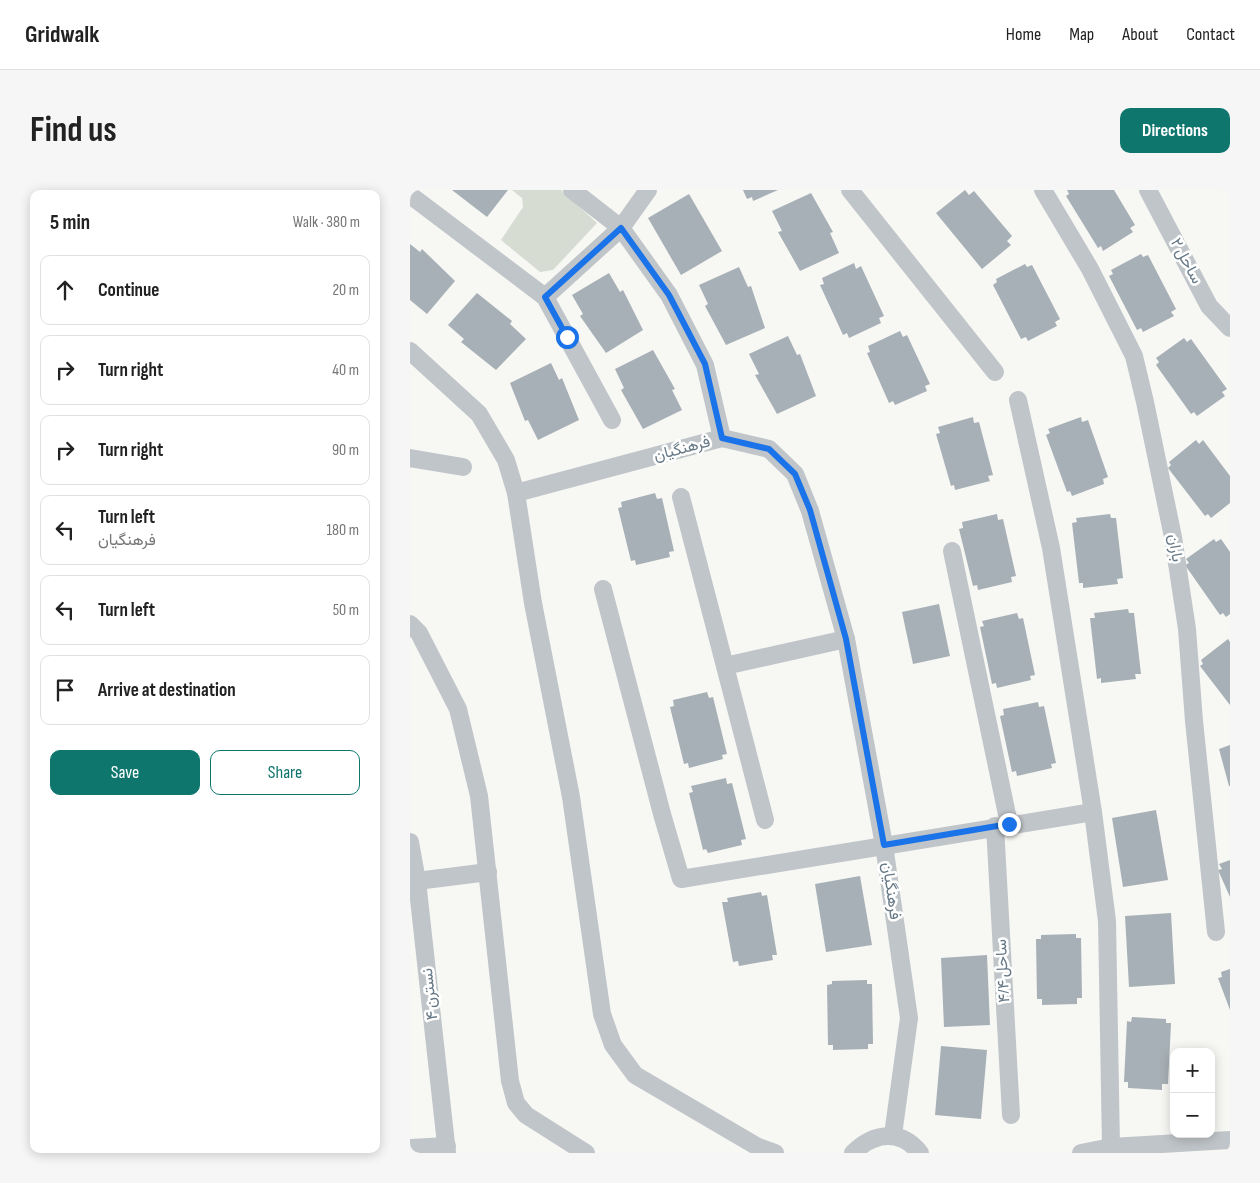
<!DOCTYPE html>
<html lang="en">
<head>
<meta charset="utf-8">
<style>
  body { margin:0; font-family:"Sofia Sans Condensed",Vazirmatn,sans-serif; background:#f6f6f6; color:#222 }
  .controls { position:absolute; right:15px; bottom:15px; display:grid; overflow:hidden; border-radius:10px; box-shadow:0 2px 12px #0003 }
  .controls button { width:45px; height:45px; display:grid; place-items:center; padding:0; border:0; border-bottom:1px solid #e0e0e0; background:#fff; color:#222; font:25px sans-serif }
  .stop { position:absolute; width:15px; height:15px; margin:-11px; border:4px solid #1a73e8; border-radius:50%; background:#fff }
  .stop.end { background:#1a73e8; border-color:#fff; box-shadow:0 1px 5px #0008 }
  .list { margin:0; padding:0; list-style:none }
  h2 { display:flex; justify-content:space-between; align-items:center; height:65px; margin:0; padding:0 20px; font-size:21px }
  h2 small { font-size:16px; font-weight:400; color:#767676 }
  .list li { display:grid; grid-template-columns:32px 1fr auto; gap:15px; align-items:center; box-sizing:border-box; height:70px; margin:0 10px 10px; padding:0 10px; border:1px solid #e0e0e0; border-radius:10px }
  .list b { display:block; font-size:19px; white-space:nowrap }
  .list p { margin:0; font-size:16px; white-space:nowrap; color:#767676 }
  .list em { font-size:16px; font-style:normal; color:#767676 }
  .actions { display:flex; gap:10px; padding:15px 20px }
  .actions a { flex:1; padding:11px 0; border:1px solid #0f766e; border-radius:10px; text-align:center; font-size:18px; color:#0f766e }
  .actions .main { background:#0f766e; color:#fff }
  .icon { flex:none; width:28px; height:28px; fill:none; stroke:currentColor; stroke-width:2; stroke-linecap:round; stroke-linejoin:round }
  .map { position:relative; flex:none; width:820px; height:963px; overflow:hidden; border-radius:10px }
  header { display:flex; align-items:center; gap:30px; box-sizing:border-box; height:70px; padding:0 25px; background:#fff; border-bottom:1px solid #e0e0e0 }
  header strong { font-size:24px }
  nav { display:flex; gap:28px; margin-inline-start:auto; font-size:18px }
  .intro { display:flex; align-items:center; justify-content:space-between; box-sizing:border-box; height:120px; padding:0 30px }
  h1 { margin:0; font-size:35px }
  .button { padding:12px 22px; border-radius:10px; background:#0f766e; color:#fff; font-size:18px; font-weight:700 }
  main { display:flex; gap:30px; padding:0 30px }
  aside { flex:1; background:#fff; border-radius:10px; box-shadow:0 2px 12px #0003 }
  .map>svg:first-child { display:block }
  .green { fill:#d7dcd3 }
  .building { fill:#a7b0b6 }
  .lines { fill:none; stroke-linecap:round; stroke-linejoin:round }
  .minor { stroke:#c0c5c9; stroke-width:18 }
  .route { stroke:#1a73e8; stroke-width:6 }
  .labels { text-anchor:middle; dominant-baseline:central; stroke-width:5; stroke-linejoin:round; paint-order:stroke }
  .street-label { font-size:16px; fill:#667886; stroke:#fff }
</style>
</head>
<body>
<header>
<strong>Gridwalk</strong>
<nav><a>Home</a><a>Map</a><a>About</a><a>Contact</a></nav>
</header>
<div class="intro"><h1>Find us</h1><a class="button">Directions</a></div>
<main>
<aside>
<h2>5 min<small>Walk · 380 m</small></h2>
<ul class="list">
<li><svg class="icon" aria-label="ahead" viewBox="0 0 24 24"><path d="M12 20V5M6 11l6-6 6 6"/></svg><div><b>Continue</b></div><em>20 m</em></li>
<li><svg class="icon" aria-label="right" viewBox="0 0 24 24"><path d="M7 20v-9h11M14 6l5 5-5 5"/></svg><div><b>Turn right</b></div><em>40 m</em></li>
<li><svg class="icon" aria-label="right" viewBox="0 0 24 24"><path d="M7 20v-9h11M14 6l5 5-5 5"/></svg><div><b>Turn right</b></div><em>90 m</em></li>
<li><svg class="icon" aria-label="left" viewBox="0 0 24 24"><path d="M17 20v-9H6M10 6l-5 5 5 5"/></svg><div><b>Turn left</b><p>فرهنگیان</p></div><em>180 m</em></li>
<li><svg class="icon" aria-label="left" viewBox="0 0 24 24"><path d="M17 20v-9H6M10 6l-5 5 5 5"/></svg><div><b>Turn left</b></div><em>50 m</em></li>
<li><svg class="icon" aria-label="arrive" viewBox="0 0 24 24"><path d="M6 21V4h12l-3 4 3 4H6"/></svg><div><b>Arrive at destination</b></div></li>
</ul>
<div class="actions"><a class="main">Save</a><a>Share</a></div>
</aside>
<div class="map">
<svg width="820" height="963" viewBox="0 0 820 963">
  <rect width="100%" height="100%" fill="#f7f7f4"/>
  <polygon class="green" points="102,0 151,0 187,33 143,80 130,82 91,50 113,17 112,8"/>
  <g class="building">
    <polygon points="42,0 98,0 77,27"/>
    <polygon points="333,0 368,0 343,11 342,7 337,9"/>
    <polygon points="555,0 559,5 564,1 602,46 597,51 601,55 572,79 526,23"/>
    <polygon points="657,0 704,0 725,35 720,38 723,42 693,61 691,56 688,58 656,6 659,4"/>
    <polygon points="401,3 423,42 420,43 429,63 390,81 368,42 372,41 362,21"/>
    <polygon points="279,4 312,61 271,85 238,28"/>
    <polygon points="0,54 10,62 12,59 45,91 17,124 0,110"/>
    <polygon points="731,64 733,67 738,65 766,119 761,122 764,126 733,142 731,138 727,140 699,86 703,84 701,80"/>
    <polygon points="444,73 446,79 451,76 474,126 469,128 471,133 439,148 437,143 433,145 410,95 414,94 412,88"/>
    <polygon points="615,74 617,77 622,75 650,129 645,132 647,136 618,151 616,147 611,149 583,95 587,92 586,89"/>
    <polygon points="329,77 338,97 341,96 355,138 316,155 295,116 298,114 289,95"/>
    <polygon points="199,83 210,102 213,100 233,140 196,163 170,126 173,124 162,105"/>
    <polygon points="67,103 102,131 100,134 116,149 86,180 51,152 54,149 38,135"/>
    <polygon points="490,141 493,147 497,145 520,194 515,196 517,201 485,215 483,211 479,213 457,163 460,162 458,156"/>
    <polygon points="378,146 387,165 390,164 406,206 367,224 345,185 349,184 339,164"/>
    <polygon points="774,148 777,152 781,149 817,199 812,202 815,206 787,226 784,222 781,224 746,175 749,172 746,168"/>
    <polygon points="243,160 265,199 262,200 272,220 233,239 211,200 214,198 205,179"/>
    <polygon points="141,173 149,190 152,188 169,230 128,250 118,230 115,231 100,193"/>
    <polygon points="563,227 564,233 569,232 583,285 578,286 580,291 545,300 544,295 541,296 526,244 530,243 528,237"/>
    <polygon points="671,227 672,232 678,230 698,287 693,289 694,294 662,306 660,301 657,302 636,245 640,243 638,239"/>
    <polygon points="786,250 789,254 793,250 820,286 820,313 801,328 798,324 795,326 758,278 761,275 759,272"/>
    <polygon points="245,303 247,309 252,308 264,361 259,362 260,367 226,375 225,370 221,371 208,318 212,317 211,312"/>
    <polygon points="587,324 588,330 593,329 606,386 601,387 602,392 568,400 567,395 563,396 549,339 553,338 552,332"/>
    <polygon points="700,324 701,328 706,328 713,388 707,389 708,394 673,398 673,393 669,393 662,333 667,332 666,328"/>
    <polygon points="804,349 806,352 811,349 820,362 820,424 816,427 813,423 810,425 775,375 779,373 776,369"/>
    <polygon points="529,414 540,466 503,474 492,422"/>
    <polygon points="718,419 719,423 724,423 731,484 725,484 726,489 691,493 691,488 687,489 680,428 685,428 684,423"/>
    <polygon points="607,423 609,429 613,428 625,485 620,486 621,490 587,498 586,493 582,494 570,437 574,436 572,431"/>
    <polygon points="818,449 820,452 820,515 790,476 793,474 791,470"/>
    <polygon points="297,502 299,508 303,507 317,564 312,565 313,569 279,578 278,573 274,574 260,517 264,516 263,510"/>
    <polygon points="628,512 629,517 634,516 646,573 641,574 642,578 607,586 606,581 602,582 590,526 594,525 593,519"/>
    <polygon points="820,555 820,596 819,596 809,559"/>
    <polygon points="316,588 317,594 322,593 336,649 331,650 332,655 298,663 296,659 293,660 279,603 283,602 281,596"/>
    <polygon points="746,620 758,690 713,697 702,628"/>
    <polygon points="820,670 820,707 808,680 812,679 809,674"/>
    <polygon points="450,686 462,755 416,762 405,694"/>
    <polygon points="351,702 352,706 357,705 367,765 362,765 363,770 329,776 328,771 323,772 312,712 318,712 317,708"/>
    <polygon points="761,723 765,794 719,797 715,726"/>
    <polygon points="666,744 666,748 671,748 672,808 667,808 667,814 632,815 632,809 627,809 626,749 631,749 631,745"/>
    <polygon points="577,765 580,835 534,837 531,768"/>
    <polygon points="820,779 820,820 808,788 812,787 811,782"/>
    <polygon points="457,790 457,794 462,794 463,854 458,854 458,859 423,860 423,855 418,855 417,795 422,794 422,791"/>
    <polygon points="722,827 756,829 756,833 761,833 758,894 752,894 752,900 718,898 718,892 714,892 717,831 721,832"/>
    <polygon points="531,856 577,860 571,929 525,925"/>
  </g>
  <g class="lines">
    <g class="minor">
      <polyline points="162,0 211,38 259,105 295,175 312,248"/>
      <polyline points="440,0 585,182"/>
      <polyline points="633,0 680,79 724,166 735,212 763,347 777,439 784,531 806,742"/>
      <polyline points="738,0 799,116 820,138"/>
      <polyline points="0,5 135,107 202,230"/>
      <polyline points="135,107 211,38 238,0"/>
      <polyline points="0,161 69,224 96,270 106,303 123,413 161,607 192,824 203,855 225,885 348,957 365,963"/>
      <polyline points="608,210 641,358 683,622 697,731 701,957"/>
      <polyline points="0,268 53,277"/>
      <polyline points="106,303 312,248 359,259 385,284 400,321 436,449 474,655 499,828 483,945"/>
      <polyline points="271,307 355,630"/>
      <polyline points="542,361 599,634"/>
      <polyline points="193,399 252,624 271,689 683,622"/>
      <polyline points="0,434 9,443 48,519 69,606 100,891 106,913 116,925 176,963"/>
      <polyline points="315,476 436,449"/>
      <polyline points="585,636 601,925"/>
      <polyline points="0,652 7,691 37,963"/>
      <polyline points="7,691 78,682"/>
      <polyline points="0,958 37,956"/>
      <path d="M443 963C464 942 491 939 510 963"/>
      <polyline points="671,963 701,957 820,950"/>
    </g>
  </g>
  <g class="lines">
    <polyline class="route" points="157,147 135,107 211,38 259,105 295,174 312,248 359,259 385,284 400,320 436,449 474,655 599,634"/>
  </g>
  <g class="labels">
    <g class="street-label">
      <text transform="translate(776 71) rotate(62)">ساحل ۲</text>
      <text transform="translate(272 259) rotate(-15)">فرهنگیان</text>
      <text transform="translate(765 358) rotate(81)">باران</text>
      <text transform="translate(481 701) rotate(82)">فرهنگیان</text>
      <text transform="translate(593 781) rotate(-93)">ساحل ۴/۴</text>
      <text transform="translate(20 804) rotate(-96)">نسترن ۴</text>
    </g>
  </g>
</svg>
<div class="controls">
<button>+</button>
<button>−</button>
</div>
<div class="stop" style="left:157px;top:147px"></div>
<div class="stop end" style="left:599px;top:634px"></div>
</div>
</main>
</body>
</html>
